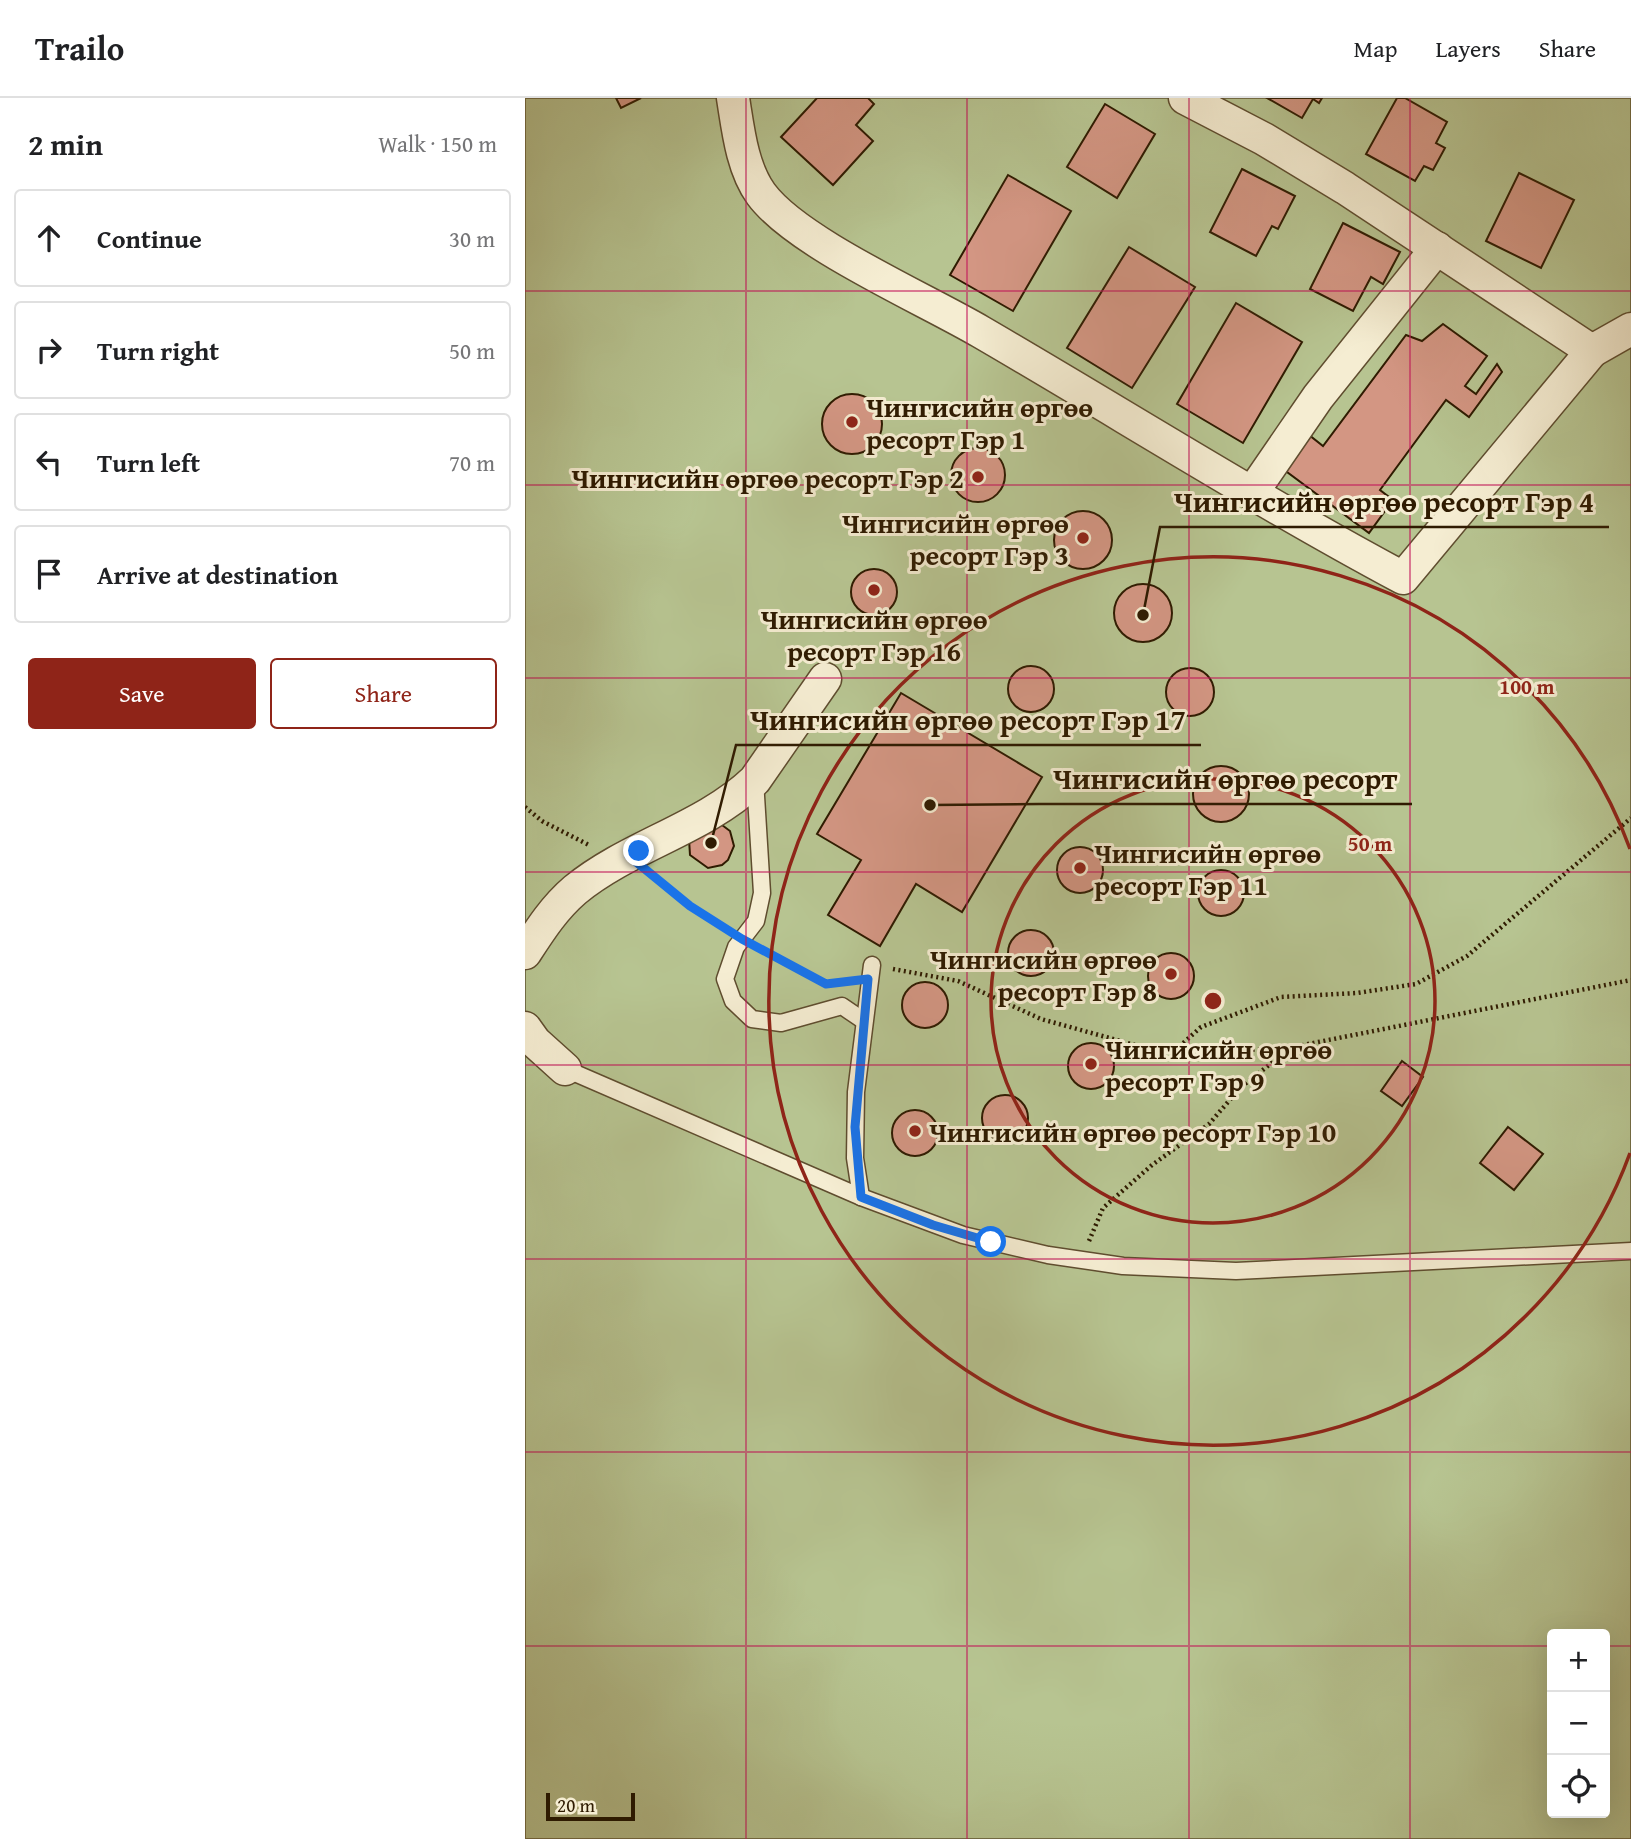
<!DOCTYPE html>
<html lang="en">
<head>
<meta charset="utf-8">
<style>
  body { margin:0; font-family:"Gentium Book Plus",serif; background:#f2f2f2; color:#202124 }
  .controls { position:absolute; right:21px; bottom:21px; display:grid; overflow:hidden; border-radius:7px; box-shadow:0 7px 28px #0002 }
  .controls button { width:63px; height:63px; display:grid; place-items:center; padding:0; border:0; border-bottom:2px solid #e0e0e0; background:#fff; color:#202124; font:35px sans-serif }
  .scale { position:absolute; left:21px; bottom:18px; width:89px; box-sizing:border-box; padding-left:7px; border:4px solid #2f1b01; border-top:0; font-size:19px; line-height:24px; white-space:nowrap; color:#2f1b01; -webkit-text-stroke:5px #f5edd2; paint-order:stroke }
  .stop { position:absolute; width:21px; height:21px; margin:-16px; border:5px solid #1a73e8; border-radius:50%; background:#fff }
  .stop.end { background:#1a73e8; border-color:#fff; box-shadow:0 2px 7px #0008 }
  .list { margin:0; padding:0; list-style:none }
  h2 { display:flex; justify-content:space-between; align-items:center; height:91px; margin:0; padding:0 28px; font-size:30px }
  h2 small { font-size:23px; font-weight:400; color:#757577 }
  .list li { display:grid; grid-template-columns:46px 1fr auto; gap:21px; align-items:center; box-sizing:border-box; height:98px; margin:0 14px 14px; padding:0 14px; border:2px solid #e0e0e0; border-radius:7px }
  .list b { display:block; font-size:26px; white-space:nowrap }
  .list em { font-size:23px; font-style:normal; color:#757577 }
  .actions { display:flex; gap:14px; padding:21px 28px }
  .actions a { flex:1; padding:16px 0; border:2px solid #8f2418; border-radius:7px; text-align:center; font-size:24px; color:#8f2418 }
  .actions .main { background:#8f2418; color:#fff }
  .icon { flex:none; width:38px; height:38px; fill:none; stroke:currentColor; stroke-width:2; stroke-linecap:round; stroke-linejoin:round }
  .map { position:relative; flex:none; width:1106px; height:1741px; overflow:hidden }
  header { display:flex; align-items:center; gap:42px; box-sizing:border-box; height:98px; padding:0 35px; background:#fff; border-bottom:2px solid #e0e0e0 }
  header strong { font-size:33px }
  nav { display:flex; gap:38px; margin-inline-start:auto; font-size:24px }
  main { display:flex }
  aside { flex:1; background:#fff }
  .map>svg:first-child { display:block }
  .green { fill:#b7c491; stroke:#737049; stroke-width:2; fill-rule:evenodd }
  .building { fill:#d39683; stroke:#2f1b01; stroke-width:2 }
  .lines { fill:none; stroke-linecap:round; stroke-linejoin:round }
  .service-casing { stroke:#5f4d2f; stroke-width:19 }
  .minor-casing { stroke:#5f4d2f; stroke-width:35 }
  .path { stroke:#2f1b01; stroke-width:4.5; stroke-dasharray:2 3.5; stroke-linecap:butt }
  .service { stroke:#f5edd2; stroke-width:16 }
  .minor { stroke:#f5edd2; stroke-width:32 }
  .route { stroke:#1a73e8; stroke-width:9 }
  .grid { fill:none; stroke:#c2185b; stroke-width:2; stroke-opacity:0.55 }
  .ring { fill:none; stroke:#8f2418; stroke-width:3.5 }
  .poi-dot { fill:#8f2418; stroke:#f5edd2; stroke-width:2.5 }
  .labels { text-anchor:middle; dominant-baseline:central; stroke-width:6; stroke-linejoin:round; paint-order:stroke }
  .poi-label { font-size:28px; font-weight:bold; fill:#2f1b01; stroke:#f5edd2; text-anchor:start }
  .centre { fill:#8f2418; stroke:#f5edd2; stroke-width:3.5 }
  .ring-label { font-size:21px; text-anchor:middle; font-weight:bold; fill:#8f2418; stroke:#f5edd2; stroke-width:6; stroke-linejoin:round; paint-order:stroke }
  .leader { fill:none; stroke:#2f1b01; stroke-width:2.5 }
  .callout-dot { fill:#2f1b01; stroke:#f5edd2; stroke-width:2.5 }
  .callout-label { font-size:30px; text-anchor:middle; font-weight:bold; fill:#2f1b01; stroke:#f5edd2; stroke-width:6; stroke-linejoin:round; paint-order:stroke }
</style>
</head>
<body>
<header>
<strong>Trailo</strong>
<nav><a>Map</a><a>Layers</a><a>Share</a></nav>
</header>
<main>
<aside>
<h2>2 min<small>Walk · 150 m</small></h2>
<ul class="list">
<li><svg class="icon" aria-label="ahead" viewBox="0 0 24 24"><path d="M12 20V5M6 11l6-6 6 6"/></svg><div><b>Continue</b></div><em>30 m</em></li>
<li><svg class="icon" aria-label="right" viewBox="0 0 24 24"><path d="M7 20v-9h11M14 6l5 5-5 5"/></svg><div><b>Turn right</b></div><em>50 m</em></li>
<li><svg class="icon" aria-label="left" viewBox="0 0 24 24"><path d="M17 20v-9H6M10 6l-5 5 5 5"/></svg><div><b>Turn left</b></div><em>70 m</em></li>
<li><svg class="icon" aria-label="arrive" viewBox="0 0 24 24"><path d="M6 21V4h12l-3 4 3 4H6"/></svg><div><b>Arrive at destination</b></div></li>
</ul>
<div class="actions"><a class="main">Save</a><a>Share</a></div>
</aside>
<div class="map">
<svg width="1106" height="1741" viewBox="0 0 1106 1741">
  <rect width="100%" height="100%" fill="#efe4ba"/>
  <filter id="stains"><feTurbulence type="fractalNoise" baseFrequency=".00286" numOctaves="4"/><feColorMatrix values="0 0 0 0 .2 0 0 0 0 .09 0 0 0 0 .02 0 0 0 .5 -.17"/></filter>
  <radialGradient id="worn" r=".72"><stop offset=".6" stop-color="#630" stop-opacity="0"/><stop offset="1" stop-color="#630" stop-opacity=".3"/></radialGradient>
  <path class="green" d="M0 0H1106V1741H0ZM1027 1536H1080V1715H1027Z"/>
  <g class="building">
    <polygon points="91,0 116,0 96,10"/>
    <polygon points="292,0 343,0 349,6 331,27 348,43 308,87 256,39"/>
    <polygon points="742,0 797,0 794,5 788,1 777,20"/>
    <polygon points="872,0 880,0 922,24 911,45 920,50 908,72 899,68 890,83 841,56"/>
    <polygon points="580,6 630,36 592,100 542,69"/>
    <polygon points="717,71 770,98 753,131 747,128 731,158 685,134"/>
    <polygon points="994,75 1049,102 1016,170 961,143"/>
    <polygon points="483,77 546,113 488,213 425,177"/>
    <polygon points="818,125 875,154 858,186 846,179 828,213 785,191"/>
    <polygon points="604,149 670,189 607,290 542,250"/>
    <polygon points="711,205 777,244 718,345 652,306"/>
    <polygon points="918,226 962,258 940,288 951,296 972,266 977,274 944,319 921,302 855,392 868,402 844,435 758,371 784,337 798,348 881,237 897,243"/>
    <circle cx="327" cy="326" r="30"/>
    <circle cx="453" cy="377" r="27"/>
    <circle cx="558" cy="442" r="29"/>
    <circle cx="349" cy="494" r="23"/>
    <circle cx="618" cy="515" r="29"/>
    <circle cx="506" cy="591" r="23"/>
    <circle cx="665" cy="594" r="24"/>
    <polygon points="376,595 517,679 437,814 391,786 355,848 303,817 336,762 292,736"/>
    <circle cx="696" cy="696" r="28"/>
    <polygon points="193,724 205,733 209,748 203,762 197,767 183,770 165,757 164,741"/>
    <circle cx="555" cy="772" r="23"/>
    <circle cx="696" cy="795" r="23"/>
    <circle cx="506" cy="855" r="23"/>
    <circle cx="646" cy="878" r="23"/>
    <circle cx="400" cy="907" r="23"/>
    <circle cx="566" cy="968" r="23"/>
    <polygon points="877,963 898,979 877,1008 856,993"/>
    <circle cx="480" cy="1020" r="23"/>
    <circle cx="390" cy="1035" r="23"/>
    <polygon points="983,1029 1018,1056 989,1092 955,1065"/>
  </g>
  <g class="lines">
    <g class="service-casing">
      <g id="service">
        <polyline points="230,682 237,795 231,823 211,849 200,881 208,903 227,921 256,925 317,908 339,923"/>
        <polyline points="36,969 336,1099 438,1137 523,1157 598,1168 711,1173 1106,1153"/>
        <polyline points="336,1099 330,1060 331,994 347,867"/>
      </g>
    </g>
    <g class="minor-casing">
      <g id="minor">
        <path d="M208 0C213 31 217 70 236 96 272 145 400 201 456 234 597 316 734 403 878 480L1067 253"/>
        <polyline points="660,0 739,41 820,90 1067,253 1106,231"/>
        <polyline points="727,395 793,299 912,150"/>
        <path d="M0 855C15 832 29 810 50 792 105 747 179 731 230 682L300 581"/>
        <polyline points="0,930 10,944 40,971"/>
      </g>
    </g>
    <g class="path">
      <polyline points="0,709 17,723 64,747"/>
      <polyline points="128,777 165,808 200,830"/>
      <polyline points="237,852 304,886"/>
      <polyline points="368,871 433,883 516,921 646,957 768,949 1106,882"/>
      <polyline points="646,956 676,929 756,899 832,895 891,886 942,858 1106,720"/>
      <polyline points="564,1143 578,1110 627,1067 684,1026 716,989 767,949"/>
    </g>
    <use href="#service" class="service"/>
    <use href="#minor" class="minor"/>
  </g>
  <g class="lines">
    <polyline class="route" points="114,753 104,758 165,808 217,841 301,886 343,881 330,1029 336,1099 408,1127 466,1144"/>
  </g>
  <path class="grid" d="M221 0V1741M442 0V1741M664 0V1741M885 0V1741M0 193H1106M0 387H1106M0 580H1106M0 774H1106M0 967H1106M0 1161H1106M0 1354H1106M0 1548H1027M1080 1548H1106"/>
  <g class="ring">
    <circle cx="688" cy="903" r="222"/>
    <path d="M1105 1055A444 444 0 1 1 1105 751"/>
  </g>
  <g class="poi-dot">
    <circle cx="327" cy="324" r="7"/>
    <circle cx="453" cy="379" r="7"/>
    <circle cx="558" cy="440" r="7"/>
    <circle cx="349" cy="492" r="7"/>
    <circle cx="555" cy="770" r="7"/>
    <circle cx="646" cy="876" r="7"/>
    <circle cx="566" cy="966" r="7"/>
    <circle cx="390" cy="1033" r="7"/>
  </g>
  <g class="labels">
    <g class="poi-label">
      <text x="341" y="308">Чингисийн өргөө<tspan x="341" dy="32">ресорт Гэр 1</tspan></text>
      <text x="439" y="379" text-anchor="end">Чингисийн өргөө ресорт Гэр 2</text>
      <text x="544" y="424" text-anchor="end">Чингисийн өргөө<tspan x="544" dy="32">ресорт Гэр 3</tspan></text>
      <text x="349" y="520" text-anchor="middle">Чингисийн өргөө<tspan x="349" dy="32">ресорт Гэр 16</tspan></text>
      <text x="569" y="754">Чингисийн өргөө<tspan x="569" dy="32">ресорт Гэр 11</tspan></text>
      <text x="632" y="860" text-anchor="end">Чингисийн өргөө<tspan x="632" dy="32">ресорт Гэр 8</tspan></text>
      <text x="580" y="950">Чингисийн өргөө<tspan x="580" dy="32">ресорт Гэр 9</tspan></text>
      <text x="404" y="1033">Чингисийн өргөө ресорт Гэр 10</text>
    </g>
  </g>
  <circle cx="688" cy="903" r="10" class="centre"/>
  <g class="ring-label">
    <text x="1002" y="596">100 m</text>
    <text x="845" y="753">50 m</text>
  </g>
  <path class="leader" d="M618 517L635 429H1084M186 745L211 647H676M405 707L514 706H887"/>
  <g class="callout-dot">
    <circle cx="618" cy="517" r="7"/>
    <circle cx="186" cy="745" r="7"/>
    <circle cx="405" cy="707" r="7"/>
  </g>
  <g class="callout-label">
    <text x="859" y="414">Чингисийн өргөө ресорт Гэр 4</text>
    <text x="443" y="632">Чингисийн өргөө ресорт Гэр 17</text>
    <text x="700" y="691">Чингисийн өргөө ресорт</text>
  </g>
  <rect width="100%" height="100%" filter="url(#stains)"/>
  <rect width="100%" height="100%" fill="url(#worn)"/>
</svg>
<div class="controls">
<button>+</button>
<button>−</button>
<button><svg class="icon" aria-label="locate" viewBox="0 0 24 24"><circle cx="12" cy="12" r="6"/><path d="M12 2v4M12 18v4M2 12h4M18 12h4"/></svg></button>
</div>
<div class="scale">20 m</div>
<div class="stop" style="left:466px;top:1144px"></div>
<div class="stop end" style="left:114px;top:753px"></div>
</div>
</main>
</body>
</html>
